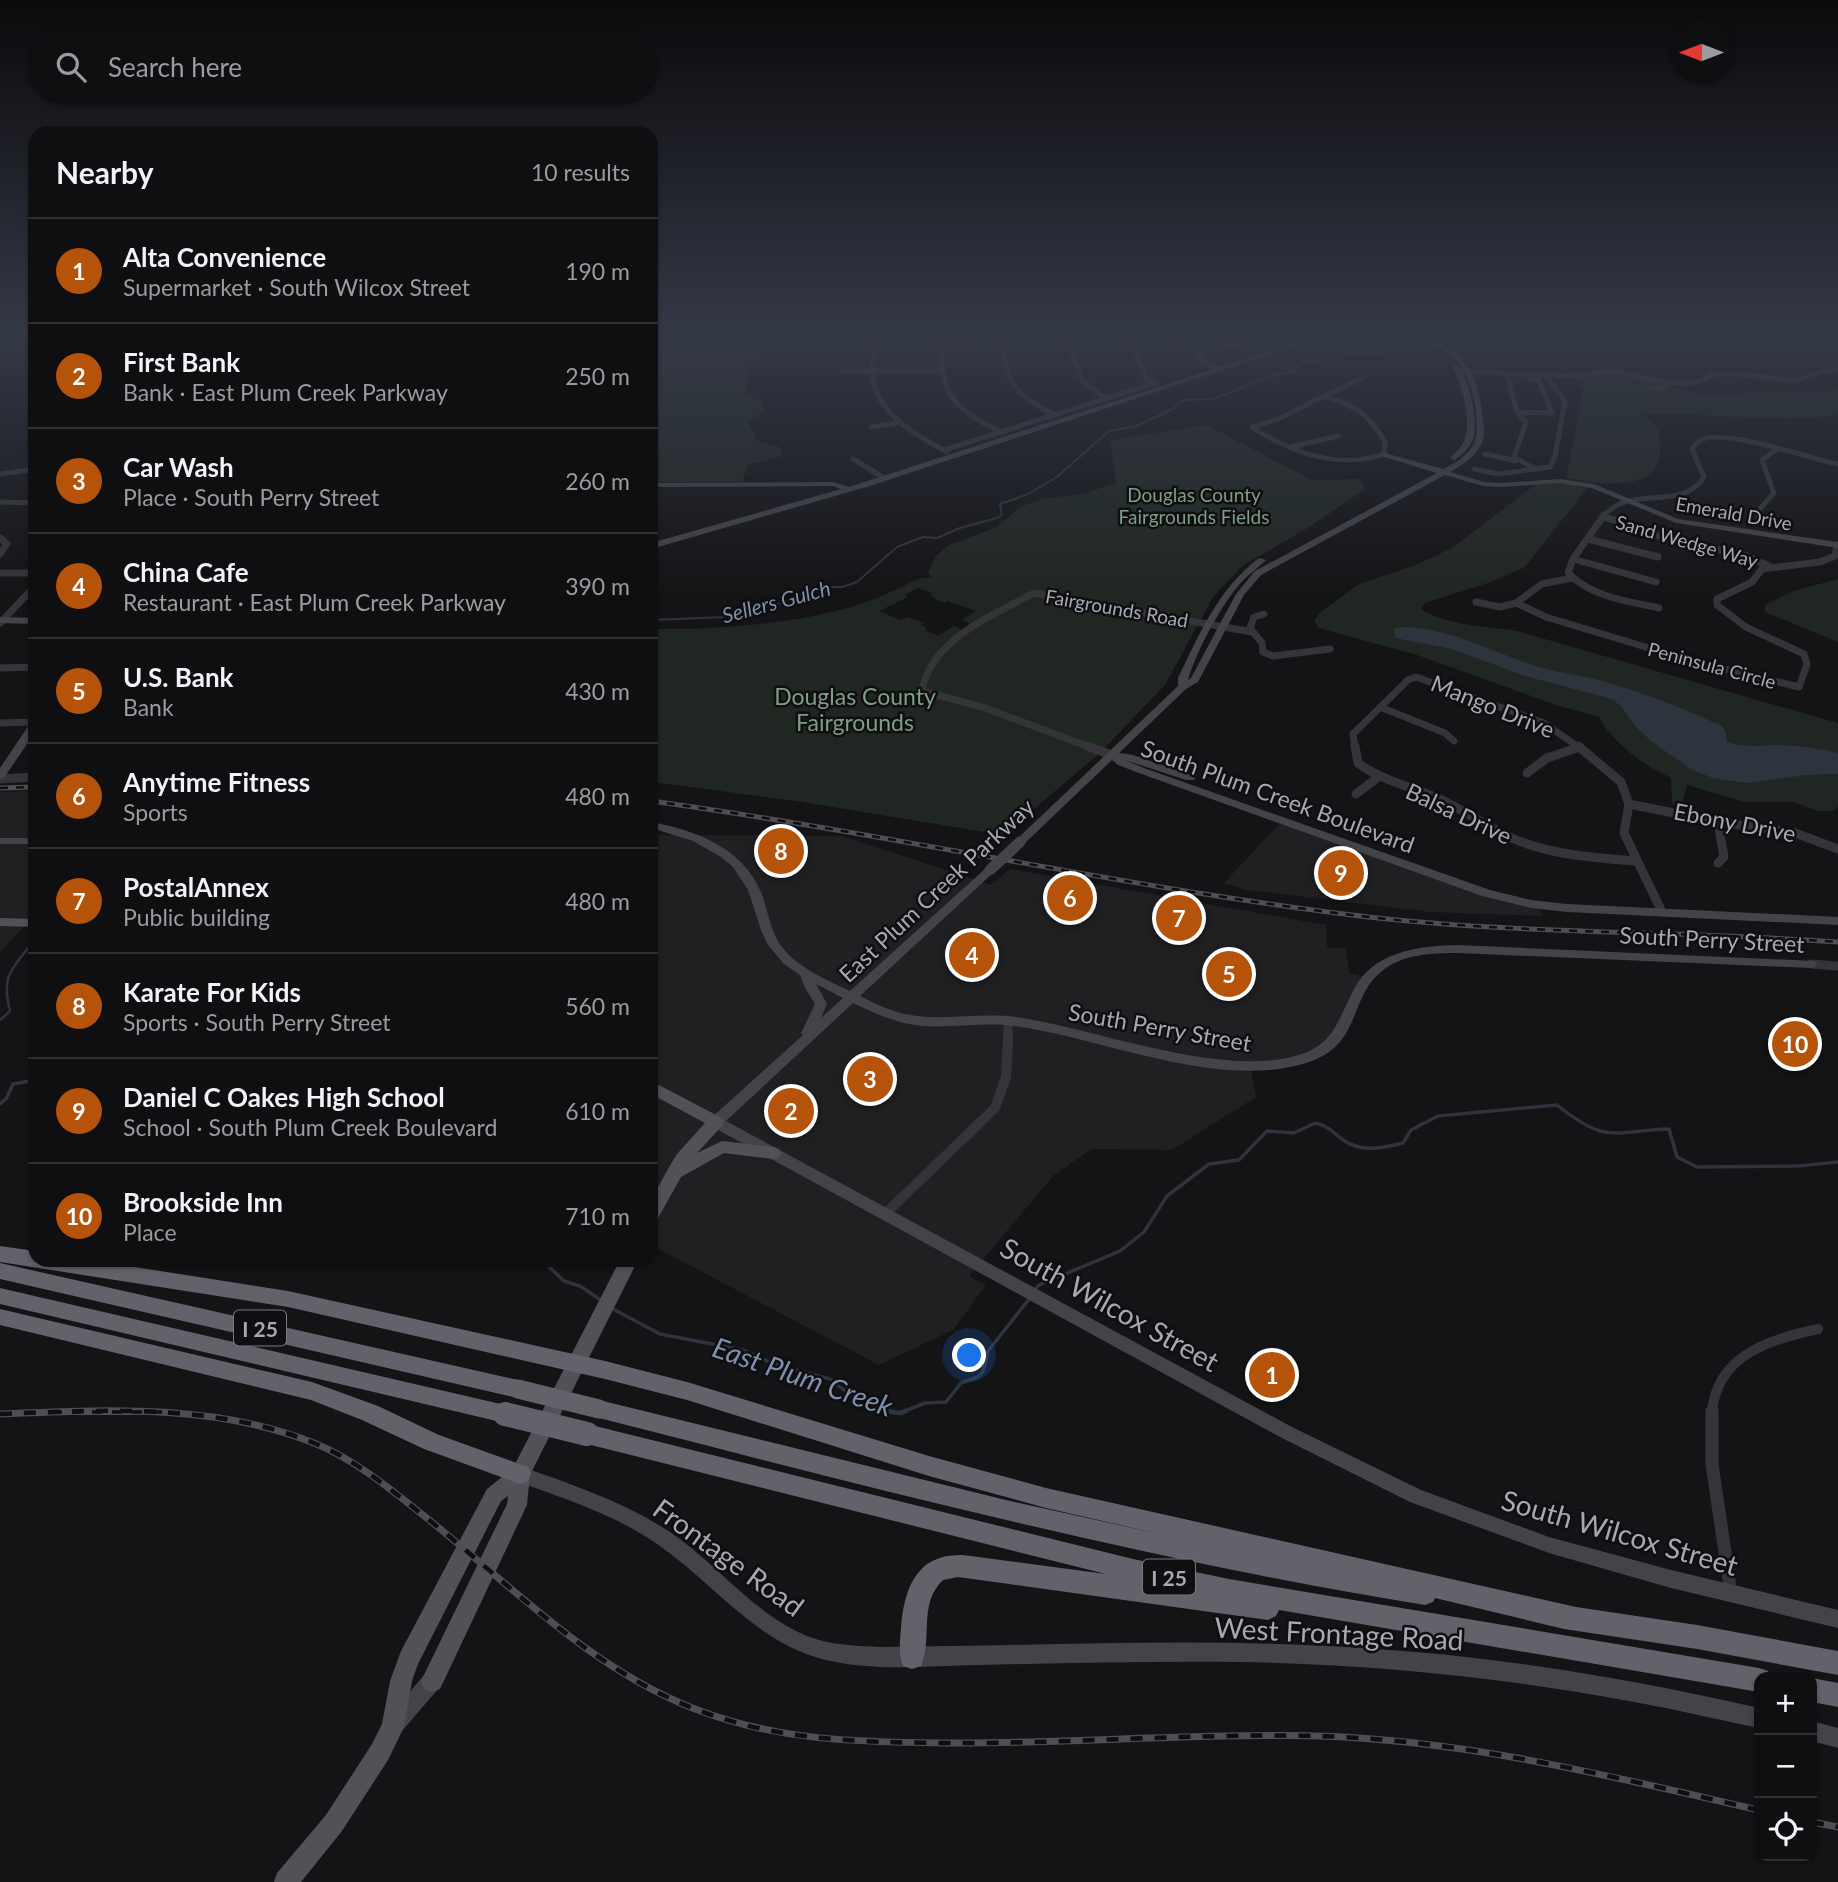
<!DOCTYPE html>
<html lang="en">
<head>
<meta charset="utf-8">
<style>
  body { margin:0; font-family:Lato,sans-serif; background:#1d1c1e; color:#f1f3f6 }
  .controls { position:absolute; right:21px; bottom:21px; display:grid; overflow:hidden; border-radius:14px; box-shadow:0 2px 5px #0004 }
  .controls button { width:63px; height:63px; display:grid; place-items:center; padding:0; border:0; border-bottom:2px solid #2f2e30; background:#0f0e10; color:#f1f3f6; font:35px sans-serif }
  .compass { position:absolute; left:1670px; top:21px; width:63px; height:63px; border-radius:50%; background:#0f0e10; box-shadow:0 2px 5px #0004; rotate:270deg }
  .you { position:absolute; left:970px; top:1356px; width:24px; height:24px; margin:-18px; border:5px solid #fff; border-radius:50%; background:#1a73e8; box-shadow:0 0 0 10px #1a73e833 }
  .badge { display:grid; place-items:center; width:46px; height:46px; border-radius:50%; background:#b45309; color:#fff; font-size:23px; font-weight:700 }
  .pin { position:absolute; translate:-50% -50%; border:4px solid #fff; box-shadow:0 2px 7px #0006 }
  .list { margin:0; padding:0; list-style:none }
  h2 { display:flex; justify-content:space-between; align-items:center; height:91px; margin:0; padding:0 28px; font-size:30px }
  h2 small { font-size:23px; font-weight:400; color:#9b9c9f }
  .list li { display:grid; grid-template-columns:46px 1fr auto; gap:21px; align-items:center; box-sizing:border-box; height:105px; padding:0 28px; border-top:2px solid #2f2e30 }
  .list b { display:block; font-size:26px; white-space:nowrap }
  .list p { margin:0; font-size:23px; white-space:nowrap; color:#9b9c9f }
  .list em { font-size:23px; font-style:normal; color:#9b9c9f }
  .icon { flex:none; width:38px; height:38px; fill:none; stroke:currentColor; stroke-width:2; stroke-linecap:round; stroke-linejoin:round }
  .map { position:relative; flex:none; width:1838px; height:1882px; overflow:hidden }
  .search { position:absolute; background:#0f0e10; box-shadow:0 2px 5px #0004; left:28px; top:28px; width:630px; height:77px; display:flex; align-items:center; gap:18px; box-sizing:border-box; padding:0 24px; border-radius:38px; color:#9b9c9f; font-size:26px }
  .panel { position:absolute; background:#0f0e10; box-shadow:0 2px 5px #0004; left:28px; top:126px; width:630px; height:1141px; border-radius:21px }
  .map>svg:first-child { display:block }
  .built { fill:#201f22 }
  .green { fill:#202722; fill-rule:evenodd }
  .water { fill:#2e343d }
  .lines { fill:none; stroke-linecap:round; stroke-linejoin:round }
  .stream-far3 { stroke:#2e343d; stroke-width:2 }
  .stream-far2 { stroke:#2e343d; stroke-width:2.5 }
  .stream-far1 { stroke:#2e343d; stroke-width:3.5 }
  .stream { stroke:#2e343d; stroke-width:4.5 }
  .street-far4 { stroke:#353539; stroke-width:5 }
  .street-far3 { stroke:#353539; stroke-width:7 }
  .street-far2 { stroke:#353539; stroke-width:9 }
  .street-far1 { stroke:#353539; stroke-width:10 }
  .street { stroke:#353539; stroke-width:13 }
  .secondary { fill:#434349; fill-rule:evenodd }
  .primary { fill:#515158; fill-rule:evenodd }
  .highway { fill:#61626a; fill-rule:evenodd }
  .rail-far2-casing { stroke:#4e4e54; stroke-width:5 }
  .rail-far1-casing { stroke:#4e4e54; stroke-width:6 }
  .rail-casing { stroke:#4e4e54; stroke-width:7 }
  .rail-far2 { stroke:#0f0e10; stroke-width:2.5; stroke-dasharray:8; stroke-linecap:butt }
  .rail-far1 { stroke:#0f0e10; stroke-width:3.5; stroke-dasharray:10; stroke-linecap:butt }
  .rail { stroke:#0f0e10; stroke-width:4.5; stroke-dasharray:12; stroke-linecap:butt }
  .secondary-bridge { stroke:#434349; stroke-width:11 }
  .highway-bridge-far1 { stroke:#61626a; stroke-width:19 }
  .highway-bridge { stroke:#61626a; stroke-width:24 }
  .labels { text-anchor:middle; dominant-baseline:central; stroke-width:5; stroke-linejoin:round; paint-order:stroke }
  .far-park-label { font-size:19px; fill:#7e9e85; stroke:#0f0e10 }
  .far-street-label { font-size:19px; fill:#a6a8b4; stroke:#0f0e10 }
  .far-water-label { font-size:21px; font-style:italic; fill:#7f90ad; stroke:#0f0e10 }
  .shield { fill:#0f0e10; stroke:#797a83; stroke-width:2 }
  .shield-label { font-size:21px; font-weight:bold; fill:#a6a8b4 }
  .park-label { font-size:23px; fill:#7e9e85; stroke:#0f0e10 }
  .street-label { font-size:23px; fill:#a6a8b4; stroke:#0f0e10 }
  .near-street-label { font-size:28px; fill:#a6a8b4; stroke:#0f0e10 }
  .near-water-label { font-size:28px; font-style:italic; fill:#7f90ad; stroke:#0f0e10 }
</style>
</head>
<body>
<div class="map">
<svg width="1838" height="1882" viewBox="0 0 1838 1882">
  <rect width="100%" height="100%" fill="#141315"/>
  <g class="built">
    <polygon points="35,790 35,915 0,952 0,792"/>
    <polygon points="1280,823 1474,893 1539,909 1542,916 1430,912 1246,890 1224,883"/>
    <polygon points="651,835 842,836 991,885 1010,869 1326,925 1327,947 1346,949 1349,973 1368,977 1348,1021 1319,1051 1250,1067 1256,1097 1172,1150 1092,1149 1054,1175 969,1276 986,1285 953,1330 879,1365 651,1245"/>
  </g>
  <g class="green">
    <polygon points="651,333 782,333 779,334 777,343 752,364 745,394 762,402 764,411 748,422 757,441 780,447 783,456 747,465 743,482 651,482 651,457 656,441 651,441"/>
    <path d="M1608 374H1628L1699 395 1838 390V415C1773 424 1709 412 1644 414 1647 419 1656 425 1658 430 1660 434 1659 442 1660 447 1663 495 1596 484 1566 478L1584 389 1574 377Z"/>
    <path d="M1206 425 1312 480 1359 479 1365 489 1311 526 1242 566 1213 597 1165 685 1099 754 1003 835 796 801 651 782V629C713 630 792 624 851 607 875 600 899 588 921 578H932L928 572 936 556 949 545 997 527 1020 507 1042 499 1086 493 1116 483 1110 440ZM918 588 931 593 932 597 944 603 948 601 976 611 962 620 971 624 963 630 954 626 938 636 925 630 927 628 921 625 924 623 907 617 901 620 879 611 908 597 905 595Z"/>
    <path d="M1566 483 1588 487 1525 567 1491 582 1425 603 1421 609C1448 626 1487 626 1517 631L1838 723V807L1831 811H1818L1794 802H1744L1687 785 1681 807 1672 804 1671 778C1644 765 1612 743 1599 717L1556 705 1417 655 1319 628 1314 621 1319 613 1359 584 1416 565 1452 548 1535 485Z"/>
    <polygon points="1838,579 1838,642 1765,612 1765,605 1793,591"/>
  </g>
  <path class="water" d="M1400 627C1450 627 1493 653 1539 667 1563 674 1588 676 1612 684 1651 695 1686 710 1722 726L1726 732 1727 742C1744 748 1758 745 1777 745 1796 745 1819 749 1838 753V774L1807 775 1746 783 1713 778 1692 770 1651 741 1636 727 1621 706 1612 699 1525 676 1452 649 1395 638 1394 629Z"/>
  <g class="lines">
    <g class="stream-far3">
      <polyline points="1511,333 1557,333"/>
      <polyline points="1451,342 1482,333"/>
      <polyline points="651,620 726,617 802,598 818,587 842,587 857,582 897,547 923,537 937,538 960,528 997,518 1002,515 1000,504 1028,494 1057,477 1109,431 1137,426 1174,408 1183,400 1214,399 1271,376 1294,371 1301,363 1352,353 1381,353 1417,347"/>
    </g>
    <path class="stream-far2" d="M0 1020 10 1011C0 973 14 968 35 939"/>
    <g class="stream-far1">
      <polyline points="0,1104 6,1099 13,1084 35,1080"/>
      <polyline points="542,1260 564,1281 580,1286 602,1301"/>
      <path d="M1035 1290 1039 1285 1120 1251 1144 1232 1167 1196 1209 1164 1239 1160 1267 1131 1294 1133 1315 1123C1327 1125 1334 1133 1343 1140 1361 1153 1384 1148 1403 1143L1411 1130 1438 1116 1557 1105C1607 1145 1612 1131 1669 1129L1677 1157 1697 1167 1798 1166 1838 1162"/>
      <polyline points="613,1309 660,1334 743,1350 774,1364 830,1379 859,1402 892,1412"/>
      <polyline points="902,1412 925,1403 946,1402 961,1383 978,1377 983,1372 988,1351 1030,1298"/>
    </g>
    <polyline class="stream" points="885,1411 900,1413 906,1411"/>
    <g class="street-far4">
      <path d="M876 333C875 347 871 362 873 377 877 415 917 435 947 452"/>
      <path d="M941 333C940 394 948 405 1002 433"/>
      <polyline points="1055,333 1068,346 1083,382 1107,399"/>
      <polyline points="1127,333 1145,377 1157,384"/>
      <polyline points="1168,333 1172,341 1196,350 1203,362 1220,370"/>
      <polyline points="1300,333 1315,339"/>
      <path d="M941 341 1002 344C1005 353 1004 362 1007 371 1014 394 1036 405 1055 415"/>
      <polyline points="1196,350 1242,345"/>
      <polyline points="842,371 941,371"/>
      <polyline points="1459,371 1564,376 1617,371 1664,382 1684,383 1698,382 1712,375 1728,373 1796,381 1822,371 1838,370"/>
      <polyline points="1545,375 1562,397"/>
      <polyline points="1508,378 1517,412 1526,423 1514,457 1535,469"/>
      <polyline points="1652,388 1664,388 1671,382"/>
      <path d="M1324 396C1356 406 1368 413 1385 442L1384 454C1337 470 1292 453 1252 427L1278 419Z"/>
      <polyline points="1324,396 1361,379"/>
      <polyline points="1517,412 1552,413 1539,381 1529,379"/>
      <polyline points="872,427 901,422"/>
      <polyline points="1290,447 1338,436"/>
      <polyline points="944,450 1155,383"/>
      <polyline points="1485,454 1516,461"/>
      <polyline points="853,459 884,478"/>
      <polyline points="1474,469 1499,474 1550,467 1555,456 1565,401 1562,397"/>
      <polyline points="0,474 35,469"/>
      <polyline points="0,502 35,503"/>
      <path d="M1603 517C1628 484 1683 512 1704 477L1692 449C1694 446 1696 443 1699 441 1722 426 1809 459 1838 464"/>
      <polyline points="1758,517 1760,509 1774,493 1762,460 1777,449"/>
    </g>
    <g class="street-far3">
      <path d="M1604 515 1573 559 1568 573C1591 597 1628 601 1659 608"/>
      <polyline points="1605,517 1662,537 1746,556 1769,566"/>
      <polyline points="0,538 7,544 0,554"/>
      <polyline points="1588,539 1658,557"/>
      <polyline points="1573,559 1656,582"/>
      <polyline points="0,573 35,573"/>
      <polyline points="1476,602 1500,607 1516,603 1542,584 1572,578"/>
      <polyline points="1516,603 1546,617 1692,661 1799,687 1807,664 1804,654 1746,627 1717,605 1717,599 1752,582 1762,569 1820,562 1835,556 1837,545"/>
      <polyline points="1264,614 1254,617 1250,628 1262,643 1263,652 1273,656 1330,649"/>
      <polyline points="0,623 35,586"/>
      <polyline points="0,668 35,667"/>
      <polyline points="1380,707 1445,733 1454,741"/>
      <polyline points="0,723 35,722"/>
      <path d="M1092 748 985 708 922 691C931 639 992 616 1034 593L1252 632"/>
      <polyline points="1355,748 1353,734 1408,680 1416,677 1544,723 1580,748"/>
    </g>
    <g class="street-far2">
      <polyline points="1087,746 1114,756"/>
      <path d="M1355 746 1358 763C1384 782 1414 787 1442 800 1467 812 1489 828 1514 839 1552 855 1595 858 1636 861"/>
      <polyline points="1578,746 1621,782 1629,804 1624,833 1662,912"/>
      <polyline points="1527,773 1547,758 1580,747"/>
      <polyline points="0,779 35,777"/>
      <polyline points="1356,794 1377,778"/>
      <polyline points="1629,804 1718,822 1795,833 1838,849"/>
      <polyline points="1718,822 1724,857 1718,863"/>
      <polyline points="1811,964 1838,966"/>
      <polyline points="1008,1041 1008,1020"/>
    </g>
    <g class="street-far1">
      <polyline points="885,1214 995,1108 1006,1077 1008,1039"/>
      <path d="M1712 1412C1717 1355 1770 1339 1818 1329"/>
    </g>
    <polyline class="street" points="1712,1411 1712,1464 1731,1593"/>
    <g class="secondary">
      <polygon points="1325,333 1335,333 870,486 651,549 651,543 841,489 832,486 651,487 651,483 833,482 849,487"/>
      <path d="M1413 333C1423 333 1429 337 1438 342 1469 358 1477 377 1482 411 1483 421 1486 433 1482 443 1477 456 1462 465 1450 472L1484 482 1501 483 1560 479 1594 484 1678 519 1838 542V548L1676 523 1592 488 1560 483 1501 487 1483 486 1445 475 1261 575 1244 595 1198 682 1186 689 1119 753 1133 755 1194 776 1195 778 1194 780H1186L1125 760 1144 768 1490 890 1531 900 1567 904 1838 917V925L1567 912 1531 908 1482 896 1136 772 1118 765 1112 760 1024 844H1016L1014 842 1016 840 1178 686V678C1200 633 1218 589 1259 558L1266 560C1257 569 1246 576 1238 586 1219 609 1196 652 1188 680L1191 678 1236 594 1255 571 1437 473 1381 456V452L1443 469C1454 464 1466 457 1473 446 1483 429 1472 376 1459 363 1446 349 1428 343 1413 333Z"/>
      <path d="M1455 363C1469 374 1479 422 1473 439 1469 448 1462 456 1454 460L1450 458C1455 453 1461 448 1464 441 1473 422 1461 383 1452 365Z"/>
      <polygon points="0,617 35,618 35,624 0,623"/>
      <polygon points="35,721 35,732 4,778 0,779 0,768 31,722"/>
      <path d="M651 822C695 830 742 847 761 892 768 910 770 931 782 947 798 968 827 980 850 991L986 868H994L996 870 994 872 860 996C876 1004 892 1012 910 1015 945 1021 980 1012 1016 1017 1095 1028 1233 1083 1307 1052 1335 1040 1340 1016 1353 991 1373 951 1418 946 1458 945L1815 961 1817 964 1815 967 1811 968 1458 953C1432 953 1403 954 1382 971 1349 997 1361 1043 1312 1061 1222 1093 1105 1038 1014 1026 984 1022 954 1028 924 1026 898 1024 876 1014 853 1003L726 1121 1292 1427 1421 1490 1549 1537 1671 1570 1838 1610V1628L1671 1588 1549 1553 1410 1502 1280 1437 711 1126 709 1122 711 1118 803 1035 801 1033 815 1004 805 988 800 975 784 964 768 945 761 930 748 890 733 867 721 857 693 841 651 828ZM816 984 843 998 821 1018 827 1004Z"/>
      <rect x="0" y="838" width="35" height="6"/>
      <path d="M520 1466C570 1484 622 1501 667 1530 716 1562 752 1613 807 1636 830 1645 857 1646 881 1647 1041 1646 1202 1637 1362 1648 1496 1656 1629 1678 1759 1708V1728C1710 1718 1661 1706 1612 1698 1489 1676 1365 1664 1240 1662 1153 1661 1066 1663 979 1665 927 1666 872 1672 822 1659 754 1641 713 1582 657 1544 614 1514 562 1498 514 1480L511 1474 514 1468Z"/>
      <polygon points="432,1671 439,1674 442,1681 439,1688 402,1731 395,1734 388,1731 385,1724 388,1717 425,1674"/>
      <polygon points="1812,1721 1838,1728 1838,1748 1812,1741"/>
    </g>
    <g class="primary">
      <polygon points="0,918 35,919 35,927 0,926"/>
      <polygon points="651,1081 722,1118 724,1122 722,1126 697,1153 722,1141 773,1147 779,1149 781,1153 779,1157 773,1159 724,1153 681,1177 657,1220 651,1222 651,1200 668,1169 677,1154 705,1123 651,1094"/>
      <polygon points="620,1260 638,1260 530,1475 527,1505 440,1689 432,1692 424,1689 421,1681 507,1504 508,1496 501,1501 418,1664 412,1681 404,1727 388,1760 342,1831 301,1882 274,1882 277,1873 326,1815 372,1744 382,1724 390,1681 401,1651 487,1489 513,1468"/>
    </g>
    <g class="highway">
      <path d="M0 1246 35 1251V1260H90L288 1291 605 1361 687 1382 929 1456 1046 1488 1576 1607 1697 1625 1838 1651V1675L1697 1649 1564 1629 1435 1598 1433 1602 1425 1605C1146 1560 873 1488 599 1418L591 1416 588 1409 591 1402 599 1400 1010 1501 1164 1535 1046 1508 929 1476 687 1400 605 1379 288 1307 0 1262Z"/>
      <polygon points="0,1263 518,1380 526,1383 529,1389 526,1395 518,1398 0,1279"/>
      <polygon points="0,1288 505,1405 513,1407 516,1414 513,1421 505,1423 0,1304"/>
      <polygon points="0,1309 312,1382 378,1406 439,1435 528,1467 531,1474 528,1481 520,1484 424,1449 362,1420 311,1400 0,1325"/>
      <path d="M587 1424 1133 1559 1229 1579 1759 1668 1768 1671 1770 1677H1759V1692L1279 1610 1276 1616 1268 1620 958 1577 943 1580C918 1604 933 1637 921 1666L912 1669 903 1666C898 1654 900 1641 901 1628 904 1588 917 1553 963 1555L1106 1574 587 1444 579 1441 576 1434 579 1427Z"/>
      <polygon points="1812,1678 1838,1683 1838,1707 1812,1702"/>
    </g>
    <g class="rail-far2-casing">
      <g id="rail-far2">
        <polyline points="0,788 35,787"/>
        <path d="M651 801C885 833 1117 886 1352 915 1513 935 1676 930 1838 942"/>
      </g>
    </g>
    <g class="rail-far1-casing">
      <polyline id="rail-far1" points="52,1412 168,1412"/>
    </g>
    <g class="rail-casing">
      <g id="rail">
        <path d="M0 1414C105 1410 214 1403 314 1443 354 1459 389 1488 423 1515 510 1584 589 1668 695 1709 778 1741 857 1742 944 1743 1068 1744 1193 1733 1317 1736 1468 1740 1613 1777 1759 1810"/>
        <polyline points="1812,1822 1838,1827"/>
      </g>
    </g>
    <use href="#rail-far2" class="rail-far2"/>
    <use href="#rail-far1" class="rail-far1"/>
    <use href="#rail" class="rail"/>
    <polyline class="secondary-bridge" points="990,870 1020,842"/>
    <polyline class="highway-bridge-far1" points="518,1389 599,1409"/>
    <polyline class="highway-bridge" points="505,1414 587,1434"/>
  </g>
  <linearGradient id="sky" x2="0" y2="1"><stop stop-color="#0b0a0c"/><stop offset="0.56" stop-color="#343946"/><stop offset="1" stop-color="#343946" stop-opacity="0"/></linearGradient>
  <rect width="1838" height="597" fill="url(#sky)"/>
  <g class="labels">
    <g class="far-park-label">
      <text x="1194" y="494">Douglas County<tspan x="1194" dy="22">Fairgrounds Fields</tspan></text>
    </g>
    <g class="far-street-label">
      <text transform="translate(1734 513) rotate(10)">Emerald Drive</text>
      <text transform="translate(1687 541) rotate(16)">Sand Wedge Way</text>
      <text transform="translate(1117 608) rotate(10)">Fairgrounds Road</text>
      <text transform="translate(1712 665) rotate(15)">Peninsula Circle</text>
    </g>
    <g class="far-water-label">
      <text transform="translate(776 601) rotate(-15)">Sellers Gulch</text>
    </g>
    <g class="shield">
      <rect x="234" y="1310.5" width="52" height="35" rx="5"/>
      <rect x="1143" y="1559.5" width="52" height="35" rx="5"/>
    </g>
    <g class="shield-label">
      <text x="260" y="1328">I 25</text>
      <text x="1169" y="1577">I 25</text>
    </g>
    <g class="park-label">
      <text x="855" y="696">Douglas County<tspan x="855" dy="26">Fairgrounds</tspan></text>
    </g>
    <g class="street-label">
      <text transform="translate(1493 706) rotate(22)">Mango Drive</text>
      <text transform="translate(1278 796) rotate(20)">South Plum Creek Boulevard</text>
      <text transform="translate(1459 813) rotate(25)">Balsa Drive</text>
      <text transform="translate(1735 822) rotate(11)">Ebony Drive</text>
      <text transform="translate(936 890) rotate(-43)">East Plum Creek Parkway</text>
      <text transform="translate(1712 939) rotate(3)">South Perry Street</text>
      <text transform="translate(1160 1027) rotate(10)">South Perry Street</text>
    </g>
    <g class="near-street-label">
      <text transform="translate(1110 1304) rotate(29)">South Wilcox Street</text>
      <text transform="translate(1620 1532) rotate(16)">South Wilcox Street</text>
      <text transform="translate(729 1557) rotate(36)">Frontage Road</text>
      <text transform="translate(1339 1633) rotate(3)">West Frontage Road</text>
    </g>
    <g class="near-water-label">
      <text transform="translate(803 1376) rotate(19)">East Plum Creek</text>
    </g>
  </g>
</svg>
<div class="controls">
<button>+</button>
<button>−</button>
<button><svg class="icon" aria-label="locate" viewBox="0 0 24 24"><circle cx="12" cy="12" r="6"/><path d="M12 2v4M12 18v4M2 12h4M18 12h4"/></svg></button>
</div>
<svg class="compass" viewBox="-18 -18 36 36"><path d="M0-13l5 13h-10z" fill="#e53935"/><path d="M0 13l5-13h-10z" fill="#9b9c9f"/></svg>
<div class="you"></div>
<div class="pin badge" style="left:1272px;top:1375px">1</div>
<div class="pin badge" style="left:791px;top:1111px">2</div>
<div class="pin badge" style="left:870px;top:1079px">3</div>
<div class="pin badge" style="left:972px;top:955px">4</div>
<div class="pin badge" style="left:1229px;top:974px">5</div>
<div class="pin badge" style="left:1070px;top:898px">6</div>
<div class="pin badge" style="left:1179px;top:918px">7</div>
<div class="pin badge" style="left:781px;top:851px">8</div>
<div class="pin badge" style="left:1341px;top:873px">9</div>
<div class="pin badge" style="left:1795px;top:1044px">10</div>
<div class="search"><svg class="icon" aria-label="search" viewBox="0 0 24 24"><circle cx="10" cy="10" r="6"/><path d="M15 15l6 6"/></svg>Search here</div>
<section class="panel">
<h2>Nearby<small>10 results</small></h2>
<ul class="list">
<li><span class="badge">1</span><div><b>Alta Convenience</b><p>Supermarket · South Wilcox Street</p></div><em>190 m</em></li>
<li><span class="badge">2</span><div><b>First Bank</b><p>Bank · East Plum Creek Parkway</p></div><em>250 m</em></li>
<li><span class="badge">3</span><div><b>Car Wash</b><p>Place · South Perry Street</p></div><em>260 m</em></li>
<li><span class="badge">4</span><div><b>China Cafe</b><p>Restaurant · East Plum Creek Parkway</p></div><em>390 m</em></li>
<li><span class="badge">5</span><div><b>U.S. Bank</b><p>Bank</p></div><em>430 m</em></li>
<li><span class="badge">6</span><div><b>Anytime Fitness</b><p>Sports</p></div><em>480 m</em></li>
<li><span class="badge">7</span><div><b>PostalAnnex</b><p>Public building</p></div><em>480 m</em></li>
<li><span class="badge">8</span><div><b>Karate For Kids</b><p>Sports · South Perry Street</p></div><em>560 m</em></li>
<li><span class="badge">9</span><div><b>Daniel C Oakes High School</b><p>School · South Plum Creek Boulevard</p></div><em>610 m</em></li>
<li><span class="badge">10</span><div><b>Brookside Inn</b><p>Place</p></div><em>710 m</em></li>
</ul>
</section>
</div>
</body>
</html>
